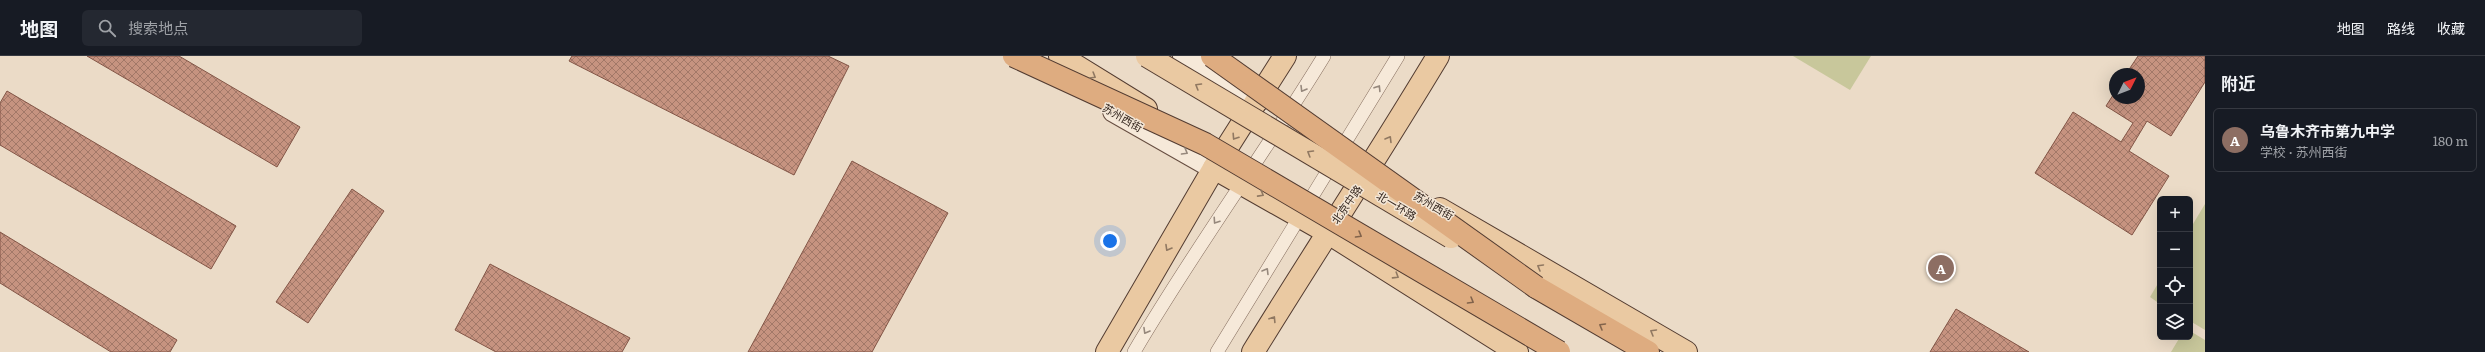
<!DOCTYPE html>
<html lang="zh">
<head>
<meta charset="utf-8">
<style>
  body { margin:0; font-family:Literata,"Noto Sans SC",serif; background:#242831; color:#f1f3f6 }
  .controls { position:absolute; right:12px; bottom:12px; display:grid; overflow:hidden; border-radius:6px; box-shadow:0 4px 16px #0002 }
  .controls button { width:36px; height:36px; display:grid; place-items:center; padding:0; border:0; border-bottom:1px solid #363941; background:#171b24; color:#f1f3f6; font:20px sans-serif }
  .compass { position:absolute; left:2109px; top:12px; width:36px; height:36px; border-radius:50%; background:#171b24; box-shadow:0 4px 16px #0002; rotate:48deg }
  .you { position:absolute; left:1110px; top:185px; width:14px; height:14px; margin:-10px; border:3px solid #fff; border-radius:50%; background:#1a73e8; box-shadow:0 0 0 6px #1a73e833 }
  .badge { display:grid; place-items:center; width:26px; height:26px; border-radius:50%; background:#c59da5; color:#fff; font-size:13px; font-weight:700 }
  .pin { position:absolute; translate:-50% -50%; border:2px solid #fff; box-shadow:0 1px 4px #0006 }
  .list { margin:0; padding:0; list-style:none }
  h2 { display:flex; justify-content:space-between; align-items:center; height:52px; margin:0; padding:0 16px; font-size:17px }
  h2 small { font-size:13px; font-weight:400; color:#9ea1a6 }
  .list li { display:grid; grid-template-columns:26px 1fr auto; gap:12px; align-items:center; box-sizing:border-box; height:64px; margin:0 8px 8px; padding:0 8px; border:1px solid #363941; border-radius:6px }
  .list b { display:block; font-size:15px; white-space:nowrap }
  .list p { margin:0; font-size:13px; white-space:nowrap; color:#9ea1a6 }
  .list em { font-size:13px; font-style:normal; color:#9ea1a6 }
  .icon { flex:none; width:22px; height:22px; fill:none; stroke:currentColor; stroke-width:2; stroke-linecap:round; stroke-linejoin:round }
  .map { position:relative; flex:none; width:2205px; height:296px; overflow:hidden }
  header { display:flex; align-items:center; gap:24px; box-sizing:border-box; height:56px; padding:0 20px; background:#171b24; border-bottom:1px solid #363941 }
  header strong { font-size:19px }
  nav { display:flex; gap:22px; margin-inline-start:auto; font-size:14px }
  .search { width:280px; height:36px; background:#242831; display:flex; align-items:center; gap:10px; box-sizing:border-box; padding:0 14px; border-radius:6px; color:#9ea1a6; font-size:15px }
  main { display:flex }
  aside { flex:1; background:#171b24 }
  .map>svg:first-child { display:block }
  .pitch { fill:#c8c79b }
  .building { fill:url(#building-cross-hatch); stroke:#825546 }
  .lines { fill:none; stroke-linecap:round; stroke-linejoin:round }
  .service-casing { stroke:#856d5e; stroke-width:14 }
  .secondary-casing { stroke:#674e41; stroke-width:24 }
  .primary-casing { stroke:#533c31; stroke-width:24 }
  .trunk-casing { stroke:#533c31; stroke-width:24 }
  .service { stroke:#f6e9d9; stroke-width:13 }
  .secondary { stroke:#f6e9d9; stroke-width:22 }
  .primary { stroke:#eac9a2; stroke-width:22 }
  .trunk { stroke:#deac80; stroke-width:22 }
  .primary-bridge-casing { stroke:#533c31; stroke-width:24; stroke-linecap:butt }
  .trunk-bridge-casing { stroke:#533c31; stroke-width:24; stroke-linecap:butt }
  .primary-bridge { stroke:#eac9a2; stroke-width:22 }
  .trunk-bridge { stroke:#deac80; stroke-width:22 }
  .oneway { stroke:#907861 }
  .oneway2 { stroke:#96887c }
  .oneway3 { stroke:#82634b }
  .labels { text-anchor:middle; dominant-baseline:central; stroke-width:3; stroke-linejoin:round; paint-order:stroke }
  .street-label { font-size:11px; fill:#362820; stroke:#f3e6d6 }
</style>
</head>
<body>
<header>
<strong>地图</strong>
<div class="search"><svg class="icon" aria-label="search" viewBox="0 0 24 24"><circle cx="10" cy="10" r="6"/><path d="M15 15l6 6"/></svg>搜索地点</div>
<nav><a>地图</a><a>路线</a><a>收藏</a></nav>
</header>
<main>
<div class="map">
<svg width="2205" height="296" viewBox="0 0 2205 296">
  <defs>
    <pattern id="building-cross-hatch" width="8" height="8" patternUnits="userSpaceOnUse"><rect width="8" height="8" fill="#c69380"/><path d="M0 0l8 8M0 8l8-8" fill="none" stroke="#a27868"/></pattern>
  </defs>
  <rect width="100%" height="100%" fill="#ebdbc7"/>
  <g class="pitch">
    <polygon points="1793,0 1871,0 1850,34"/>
    <polygon points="2205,148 2205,274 2190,265 2190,173"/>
    <polygon points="2160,224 2160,248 2150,241"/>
    <polygon points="2190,275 2205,284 2205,296 2171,296 2180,281 2190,281"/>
  </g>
  <g class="building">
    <polygon points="87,0 179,0 300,71 277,111"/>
    <polygon points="572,0 828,0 849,10 794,119 569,5"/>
    <polygon points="2138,0 2205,0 2205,26 2171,80 2147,65 2129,95 2169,120 2132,179 2035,117 2073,56 2121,86 2133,67 2106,50 2115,36 2115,42 2139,42 2139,18 2126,18"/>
    <polygon points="7,35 236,170 211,213 0,89 0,47"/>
    <polygon points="852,105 948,157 872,296 748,296"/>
    <polygon points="352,133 384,155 308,267 276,246"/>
    <polygon points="0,176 177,284 170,296 111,296 0,227"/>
    <polygon points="490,208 630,282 622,296 496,296 455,274"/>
    <polygon points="1956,253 2029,296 1930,296"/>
  </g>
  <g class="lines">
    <g class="service-casing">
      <g id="service">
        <path d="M1134 296C1193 195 1263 100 1324 0"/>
        <polyline points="1217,296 1398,0"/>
      </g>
    </g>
    <g class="secondary-casing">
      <g id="secondary">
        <polyline points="1184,0 1258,44"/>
        <polyline points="1114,55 1214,112"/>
      </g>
    </g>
    <g class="primary-casing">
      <g id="primary">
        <polyline points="1060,0 1146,53"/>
        <polyline points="1214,112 1327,176 1517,296"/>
        <polyline points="1440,153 1686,296"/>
        <polyline points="1107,296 1214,112 1285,0"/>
        <path d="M1253 296C1314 197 1378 100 1438 0"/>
      </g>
    </g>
    <g class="trunk-casing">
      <polyline id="trunk" points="1536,231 1648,296"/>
    </g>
    <use href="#service" class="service"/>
    <use href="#secondary" class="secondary"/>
    <use href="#primary" class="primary"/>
    <use href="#trunk" class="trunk"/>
    <g class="primary-bridge-casing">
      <polyline id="primary-bridge" points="1147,0 1451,181"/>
    </g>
    <g class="trunk-bridge-casing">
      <g id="trunk-bridge">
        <polyline points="1014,0 1205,88 1559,296"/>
        <polyline points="1212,0 1536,231"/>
      </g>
    </g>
    <use href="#primary-bridge" class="primary-bridge"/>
    <use href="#trunk-bridge" class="trunk-bridge"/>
  </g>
  <defs><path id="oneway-chevron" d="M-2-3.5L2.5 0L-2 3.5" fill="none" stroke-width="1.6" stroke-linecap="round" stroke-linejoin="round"/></defs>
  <g class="oneway">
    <use href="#oneway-chevron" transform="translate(1093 20) rotate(31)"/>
    <use href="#oneway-chevron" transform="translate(1198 30) rotate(-149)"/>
    <use href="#oneway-chevron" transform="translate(1235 81) rotate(123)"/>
    <use href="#oneway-chevron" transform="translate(1389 83) rotate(-59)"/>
    <use href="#oneway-chevron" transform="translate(1310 97) rotate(-149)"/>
    <use href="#oneway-chevron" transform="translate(1261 138) rotate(29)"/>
    <use href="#oneway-chevron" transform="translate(1168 192) rotate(120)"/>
    <use href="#oneway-chevron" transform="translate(1540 211) rotate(-150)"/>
    <use href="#oneway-chevron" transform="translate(1396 220) rotate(32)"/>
    <use href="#oneway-chevron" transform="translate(1273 263) rotate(-58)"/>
    <use href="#oneway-chevron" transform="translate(1653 276) rotate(-150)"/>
  </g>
  <g class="oneway2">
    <use href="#oneway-chevron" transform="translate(1378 32) rotate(-58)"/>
    <use href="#oneway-chevron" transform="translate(1303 33) rotate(121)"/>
    <use href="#oneway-chevron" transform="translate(1185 96) rotate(30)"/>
    <use href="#oneway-chevron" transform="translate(1216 165) rotate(124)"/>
    <use href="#oneway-chevron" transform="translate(1266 215) rotate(-59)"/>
    <use href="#oneway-chevron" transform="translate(1146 275) rotate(120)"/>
  </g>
  <g class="oneway3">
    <use href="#oneway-chevron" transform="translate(1359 179) rotate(30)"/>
    <use href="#oneway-chevron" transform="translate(1471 245) rotate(30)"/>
    <use href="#oneway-chevron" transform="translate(1602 270) rotate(-150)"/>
  </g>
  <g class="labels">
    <g class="street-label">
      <text transform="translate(1123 61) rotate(30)">苏州西街</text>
      <text transform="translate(1346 148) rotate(-55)">北京中路</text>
      <text transform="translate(1397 149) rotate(31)">北一环路</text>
      <text transform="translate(1434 149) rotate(30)">苏州西街</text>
    </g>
  </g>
</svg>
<div class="controls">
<button>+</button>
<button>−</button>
<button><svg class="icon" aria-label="locate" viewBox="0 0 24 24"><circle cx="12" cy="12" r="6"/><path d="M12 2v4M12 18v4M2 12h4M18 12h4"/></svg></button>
<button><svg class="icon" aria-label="layers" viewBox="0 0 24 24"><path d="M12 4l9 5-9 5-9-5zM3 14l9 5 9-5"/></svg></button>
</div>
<svg class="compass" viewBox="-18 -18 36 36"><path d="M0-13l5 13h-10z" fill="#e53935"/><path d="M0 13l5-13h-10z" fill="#9ea1a6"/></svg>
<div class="you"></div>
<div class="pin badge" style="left:1941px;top:212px;background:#8d6e63">A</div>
</div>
<aside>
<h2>附近<small></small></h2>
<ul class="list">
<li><span class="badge" style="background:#8d6e63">A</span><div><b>乌鲁木齐市第九中学</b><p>学校 · 苏州西街</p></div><em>180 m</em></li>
</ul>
</aside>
</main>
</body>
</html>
